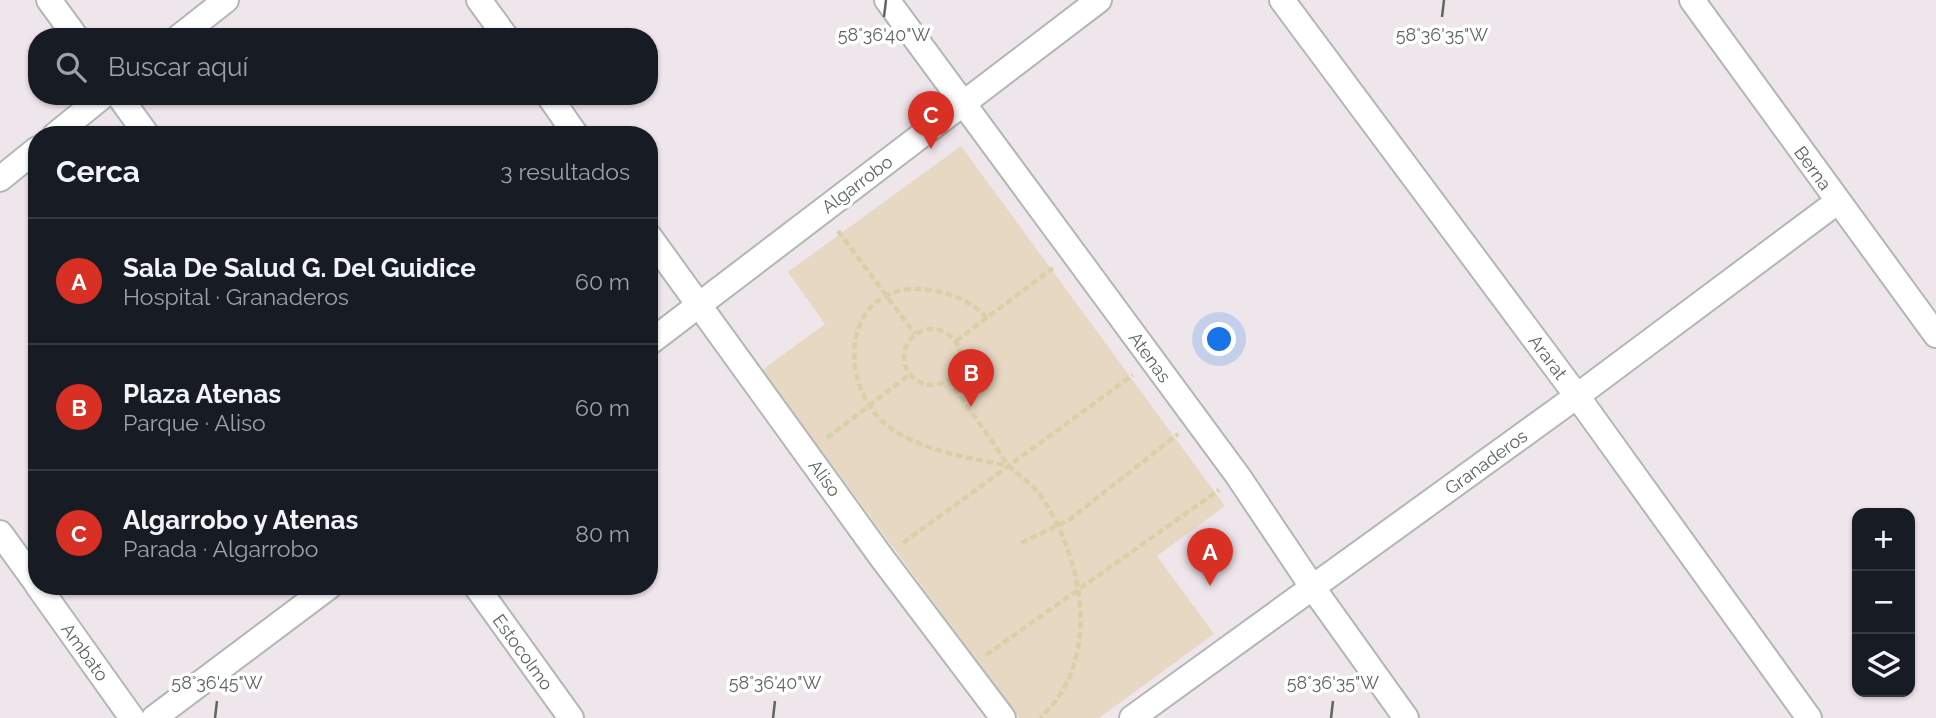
<!DOCTYPE html>
<html lang="es">
<head>
<meta charset="utf-8">
<style>
  body { margin:0; font-family:Raleway,sans-serif; background:#20242c; color:#f1f3f6 }
  .controls { position:absolute; right:21px; bottom:21px; display:grid; overflow:hidden; border-radius:14px; box-shadow:0 2px 5px #0004 }
  .controls button { width:63px; height:63px; display:grid; place-items:center; padding:0; border:0; border-bottom:2px solid #363941; background:#171b24; color:#f1f3f6; font:35px sans-serif }
  .you { position:absolute; left:1220px; top:340px; width:24px; height:24px; margin:-18px; border:5px solid #fff; border-radius:50%; background:#1a73e8; box-shadow:0 0 0 10px #1a73e833 }
  .badge { display:grid; place-items:center; width:46px; height:46px; border-radius:50%; background:#d93025; color:#fff; font-size:23px; font-weight:700 }
  .pin { position:absolute; translate:-50% -58px; filter:drop-shadow(0 2px 4px #0008) }
  .pin::after { content:''; position:absolute; top:37px; width:24px; height:21px; background:inherit; clip-path:polygon(0 0,100% 0,50% 100%) }
  .list { margin:0; padding:0; list-style:none }
  h2 { display:flex; justify-content:space-between; align-items:center; height:91px; margin:0; padding:0 28px; font-size:30px }
  h2 small { font-size:23px; font-weight:400; color:#9ea1a6 }
  .list li { display:grid; grid-template-columns:46px 1fr auto; gap:21px; align-items:center; box-sizing:border-box; height:126px; padding:0 28px; border-top:2px solid #363941 }
  .list b { display:block; font-size:26px; white-space:nowrap }
  .list p { margin:0; font-size:23px; white-space:nowrap; color:#9ea1a6 }
  .list em { font-size:23px; font-style:normal; color:#9ea1a6 }
  .icon { flex:none; width:38px; height:38px; fill:none; stroke:currentColor; stroke-width:2; stroke-linecap:round; stroke-linejoin:round }
  .map { position:relative; flex:none; width:1936px; height:718px; overflow:hidden }
  .search { position:absolute; background:#171b24; box-shadow:0 2px 5px #0004; left:28px; top:28px; width:630px; height:77px; display:flex; align-items:center; gap:18px; box-sizing:border-box; padding:0 24px; border-radius:28px; color:#9ea1a6; font-size:26px }
  .panel { position:absolute; background:#171b24; box-shadow:0 2px 5px #0004; left:28px; top:126px; width:630px; height:469px; border-radius:28px }
  .map>svg:first-child { display:block }
  .green { fill:#e6d8c3 }
  .lines { fill:none; stroke-linecap:round; stroke-linejoin:round }
  .minor-casing { stroke:#b1b8b3; stroke-width:28 }
  .path { stroke:#d8d1a6; stroke-width:4.5; stroke-dasharray:7 3.5; stroke-linecap:butt }
  .minor { stroke:#fff; stroke-width:24 }
  .ticks { fill:none; stroke:#5d665f; stroke-width:2.5 }
  .labels { text-anchor:middle; dominant-baseline:central; stroke-width:7; stroke-linejoin:round; paint-order:stroke }
  .street-label { font-size:18px; fill:#5d665f; stroke:#fff }
  .ticks-label { font-size:18px; text-anchor:middle; fill:#5d665f; stroke:#fff; stroke-width:7; stroke-linejoin:round; paint-order:stroke }
</style>
</head>
<body>
<div class="map">
<svg width="1936" height="718" viewBox="0 0 1936 718">
  <rect width="100%" height="100%" fill="#efe6ec"/>
  <polygon class="green" points="961,146 1225,506 1157,556 1214,634 1099,718 1019,718 762,370 825,324 788,272"/>
  <g class="lines">
    <g class="minor-casing">
      <g id="minor">
        <polyline points="49,0 76,37"/>
        <polyline points="479,0 506,37"/>
        <polyline points="887,0 1238,476 1313,588 1406,718"/>
        <polyline points="1282,0 1577,396 1809,718"/>
        <polyline points="1692,0 1936,335"/>
        <polyline points="179,37 226,0"/>
        <polyline points="119,96 147,135"/>
        <polyline points="549,96 576,135"/>
        <polyline points="55,135 103,96"/>
        <polyline points="0,179 37,149"/>
        <polyline points="649,236 882,558 1003,718"/>
        <polyline points="649,343 1099,0"/>
        <polyline points="0,533 37,584"/>
        <polyline points="38,586 132,718"/>
        <polyline points="476,586 571,718"/>
        <polyline points="154,718 330,586"/>
        <polyline points="1132,718 1577,396 1837,202"/>
      </g>
    </g>
    <g class="path">
      <polyline points="838,231 915,334"/>
      <path d="M987 318C973 303 956 295 936 291 837 271 830 399 903 436 936 453 974 459 1010 466"/>
      <circle cx="932" cy="357" r="28"/>
      <polyline points="956,341 1053,268"/>
      <path d="M948 379C963 400 977 420 992 441 998 449 1003 459 1010 467 1020 477 1033 484 1041 496 1084 560 1103 661 1040 718"/>
      <polyline points="827,438 910,374"/>
      <polyline points="903,543 1133,375"/>
      <polyline points="1021,543 1069,520 1178,434"/>
      <polyline points="986,655 1219,490"/>
    </g>
    <use href="#minor" class="minor"/>
  </g>
  <path class="ticks" d="M884 17 886 0M1442 17 1444 0M215 718 217 701M773 718 775 701M1331 718 1333 701"/>
  <g class="labels">
    <g class="street-label">
      <text transform="translate(1813 168) rotate(54)">Berna</text>
      <text transform="translate(857 184) rotate(-37)">Algarrobo</text>
      <text transform="translate(1150 357) rotate(54)">Atenas</text>
      <text transform="translate(1548 357) rotate(53)">Ararat</text>
      <text transform="translate(1486 462) rotate(-36)">Granaderos</text>
      <text transform="translate(825 478) rotate(54)">Aliso</text>
      <text transform="translate(85 652) rotate(54)">Ambato</text>
      <text transform="translate(523 652) rotate(54)">Estocolmo</text>
    </g>
  </g>
  <g class="ticks-label">
    <text x="884" y="41">58°36'40"W</text>
    <text x="1442" y="41">58°36'35"W</text>
    <text x="217" y="689">58°36'45"W</text>
    <text x="775" y="689">58°36'40"W</text>
    <text x="1333" y="689">58°36'35"W</text>
  </g>
</svg>
<div class="controls">
<button>+</button>
<button>−</button>
<button><svg class="icon" aria-label="layers" viewBox="0 0 24 24"><path d="M12 4l9 5-9 5-9-5zM3 14l9 5 9-5"/></svg></button>
</div>
<div class="you"></div>
<div class="pin badge" style="left:1210px;top:586px">A</div>
<div class="pin badge" style="left:971px;top:407px">B</div>
<div class="pin badge" style="left:931px;top:149px">C</div>
<div class="search"><svg class="icon" aria-label="search" viewBox="0 0 24 24"><circle cx="10" cy="10" r="6"/><path d="M15 15l6 6"/></svg>Buscar aquí</div>
<section class="panel">
<h2>Cerca<small>3 resultados</small></h2>
<ul class="list">
<li><span class="badge">A</span><div><b>Sala De Salud G. Del Guidice</b><p>Hospital · Granaderos</p></div><em>60 m</em></li>
<li><span class="badge">B</span><div><b>Plaza Atenas</b><p>Parque · Aliso</p></div><em>60 m</em></li>
<li><span class="badge">C</span><div><b>Algarrobo y Atenas</b><p>Parada · Algarrobo</p></div><em>80 m</em></li>
</ul>
</section>
</div>
</body>
</html>
